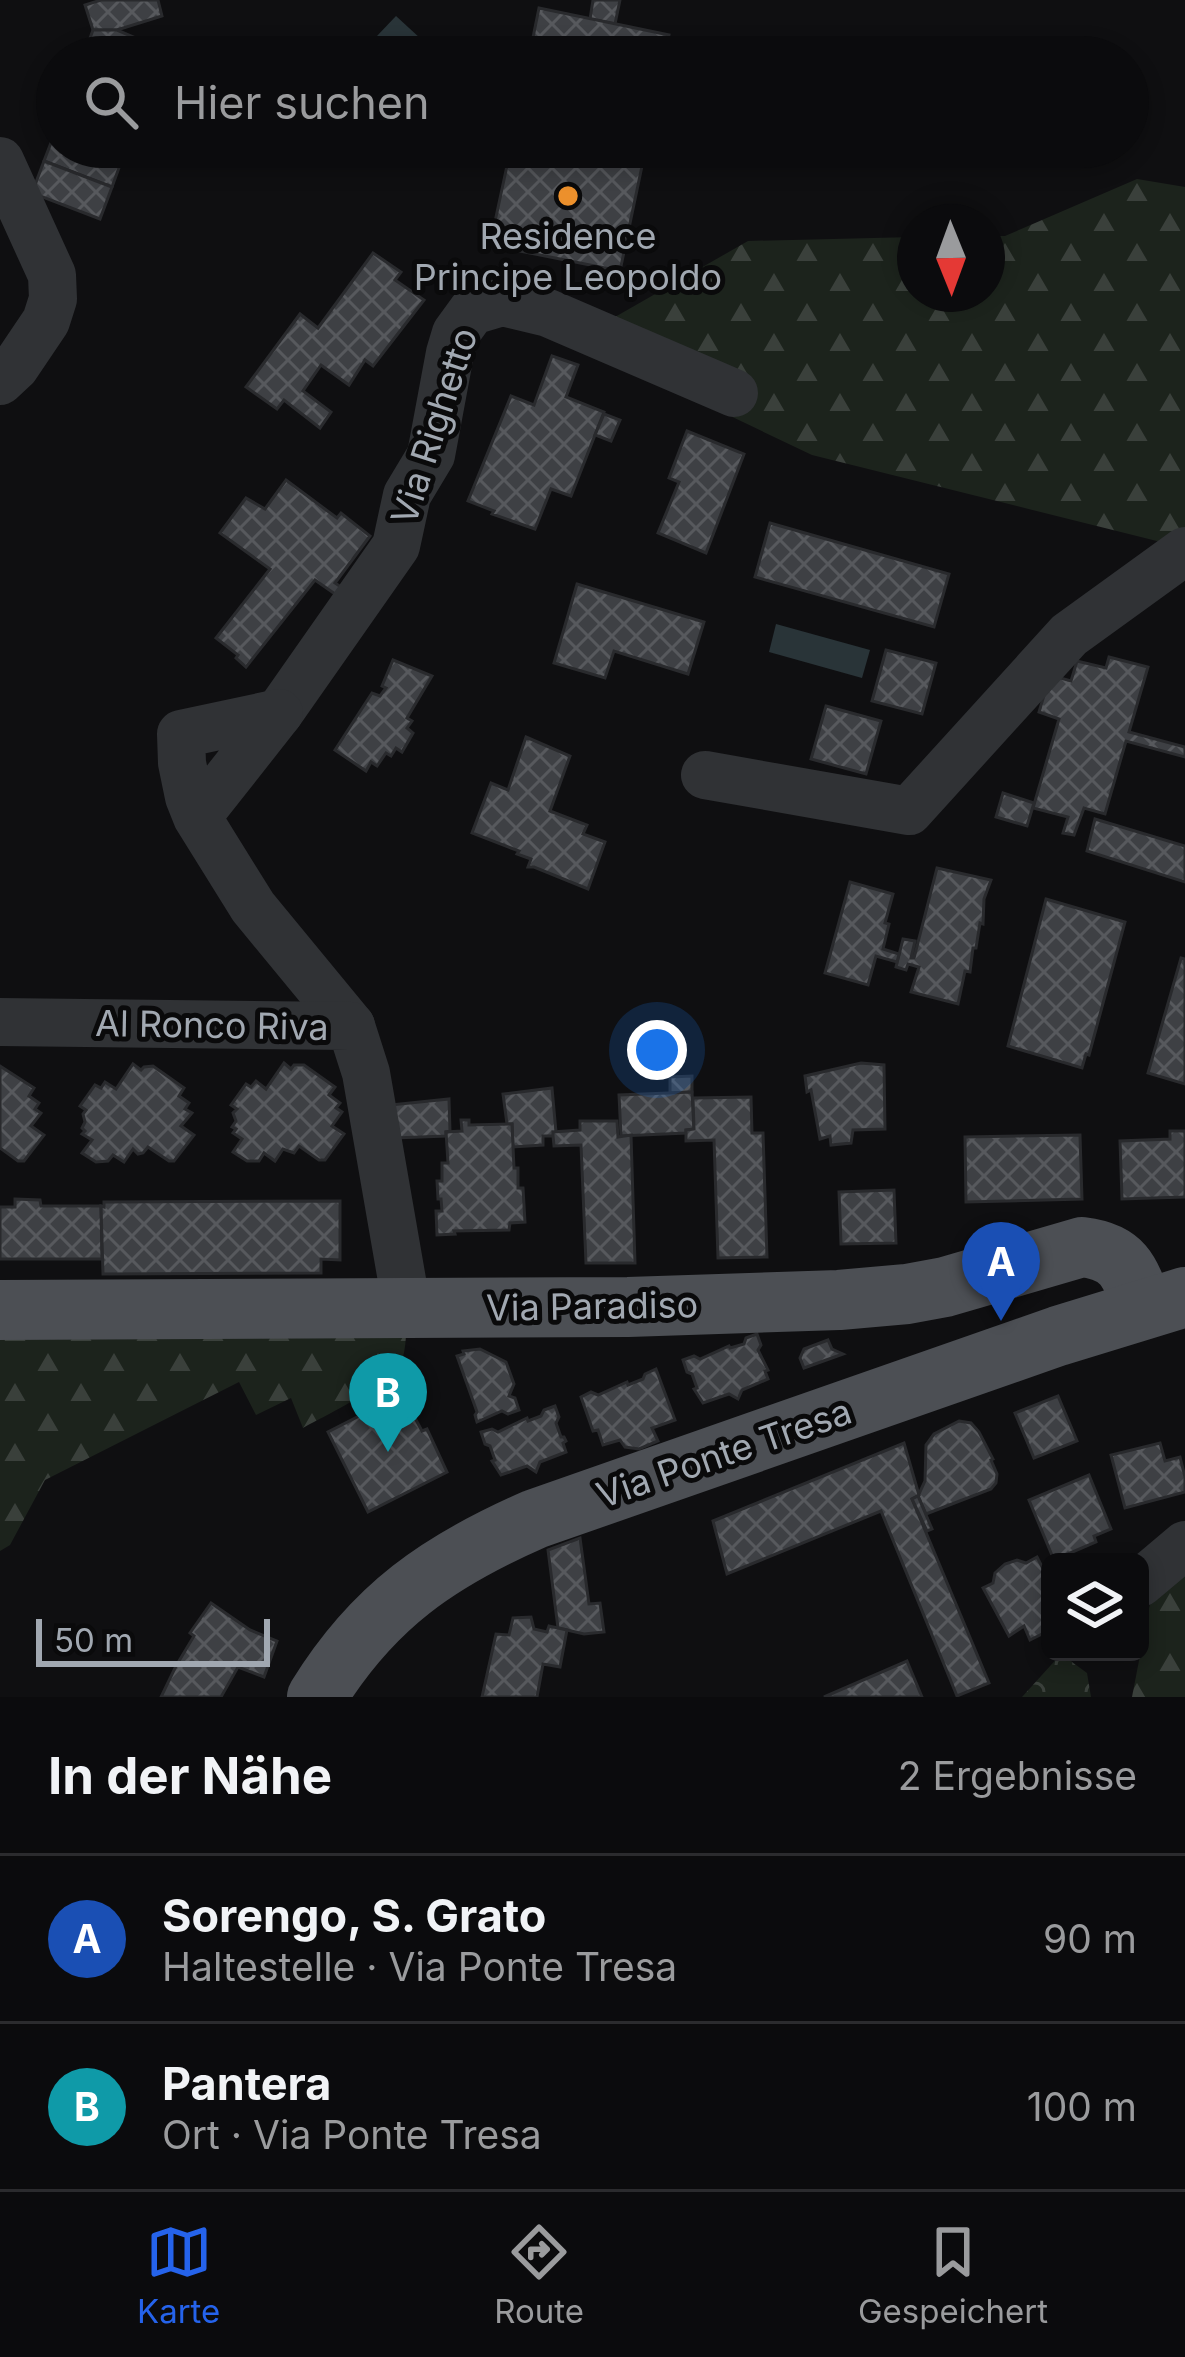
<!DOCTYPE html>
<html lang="de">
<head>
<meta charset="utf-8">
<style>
  body { margin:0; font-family:Inter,sans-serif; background:#141416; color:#f1f3f6 }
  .controls { position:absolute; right:36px; bottom:36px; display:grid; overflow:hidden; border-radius:18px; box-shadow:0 6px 18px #0003 }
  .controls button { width:108px; height:108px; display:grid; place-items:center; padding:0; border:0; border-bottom:3px solid #2b2b2e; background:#0b0b0d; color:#f1f3f6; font:60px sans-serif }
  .compass { position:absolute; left:897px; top:204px; width:108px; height:108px; border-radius:50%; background:#0b0b0d; box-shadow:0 6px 18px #0003; rotate:179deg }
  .scale { position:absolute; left:36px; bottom:30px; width:234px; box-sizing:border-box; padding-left:12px; border:6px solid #a1a8b1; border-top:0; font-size:33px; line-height:42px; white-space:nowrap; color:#a1a8b1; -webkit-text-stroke:9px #0a0a0b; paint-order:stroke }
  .you { position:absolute; left:657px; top:1050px; width:42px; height:42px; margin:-30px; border:9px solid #fff; border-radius:50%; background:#1a73e8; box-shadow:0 0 0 18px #1a73e833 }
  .badge { display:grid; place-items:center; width:78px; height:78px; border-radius:50%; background:#2563eb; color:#fff; font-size:39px; font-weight:700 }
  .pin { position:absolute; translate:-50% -99px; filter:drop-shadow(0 3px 6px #0008) }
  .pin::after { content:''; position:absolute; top:63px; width:42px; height:36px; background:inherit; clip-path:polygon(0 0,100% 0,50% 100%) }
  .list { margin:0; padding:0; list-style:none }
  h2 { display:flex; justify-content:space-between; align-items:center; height:156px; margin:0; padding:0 48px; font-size:51px }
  h2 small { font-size:39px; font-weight:400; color:#9a9b9d }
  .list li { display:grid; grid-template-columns:78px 1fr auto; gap:36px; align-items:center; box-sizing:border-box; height:168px; padding:0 48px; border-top:3px solid #2b2b2e }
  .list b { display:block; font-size:45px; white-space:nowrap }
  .list p { margin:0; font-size:39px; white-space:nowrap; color:#9a9b9d }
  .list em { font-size:39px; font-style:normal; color:#9a9b9d }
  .icon { flex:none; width:66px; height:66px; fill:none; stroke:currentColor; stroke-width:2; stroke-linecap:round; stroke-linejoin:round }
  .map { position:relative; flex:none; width:1185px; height:1697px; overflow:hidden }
  .search { position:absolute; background:#0b0b0d; box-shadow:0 6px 18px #0003; left:36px; right:36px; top:36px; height:132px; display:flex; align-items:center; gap:30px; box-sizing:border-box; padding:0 42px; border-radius:66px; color:#9a9b9d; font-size:45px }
  .sheet { height:492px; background:#0b0b0d }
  nav { display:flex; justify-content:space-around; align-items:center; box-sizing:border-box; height:168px; border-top:3px solid #2b2b2e; background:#0b0b0d; font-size:33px; color:#9a9b9d }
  nav a { display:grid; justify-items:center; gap:6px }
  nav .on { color:#2563eb }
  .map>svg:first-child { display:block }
  .forest { fill:url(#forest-firs) }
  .park { fill:url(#park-crowns) }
  .water { fill:#293438 }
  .building { fill:url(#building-cross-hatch); stroke:#292a2d; stroke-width:3 }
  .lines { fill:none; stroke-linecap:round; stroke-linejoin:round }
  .minor { stroke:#303235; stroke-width:48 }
  .major { stroke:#4c4f54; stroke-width:60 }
  .poi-dot { fill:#ec902c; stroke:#0a0a0b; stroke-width:4.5 }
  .labels { text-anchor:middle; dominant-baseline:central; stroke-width:10; stroke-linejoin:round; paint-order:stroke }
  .poi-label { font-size:36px; fill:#a1a8b1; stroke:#0a0a0b }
  .street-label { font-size:36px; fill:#a1a8b1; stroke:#0a0a0b }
</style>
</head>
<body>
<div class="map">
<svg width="1185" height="1697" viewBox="0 0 1185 1697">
  <defs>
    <pattern id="forest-firs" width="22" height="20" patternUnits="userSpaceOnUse" patternTransform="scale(3)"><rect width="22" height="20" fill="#1c231c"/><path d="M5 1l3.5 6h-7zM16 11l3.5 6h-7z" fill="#3a403b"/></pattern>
    <pattern id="park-crowns" width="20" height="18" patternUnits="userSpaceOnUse" patternTransform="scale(3)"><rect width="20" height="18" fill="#1c231c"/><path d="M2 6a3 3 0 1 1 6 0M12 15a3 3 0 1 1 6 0" fill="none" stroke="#3a403b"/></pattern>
    <pattern id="building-cross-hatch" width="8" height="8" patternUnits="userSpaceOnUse" patternTransform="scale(3)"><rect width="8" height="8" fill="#3e4044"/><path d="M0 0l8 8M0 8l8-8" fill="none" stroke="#57595d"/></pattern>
  </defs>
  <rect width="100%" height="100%" fill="#0f0f11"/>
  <g class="forest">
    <polygon points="1137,179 1185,187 1185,540 1177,546 812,455 573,341 748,241 915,237 915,294 987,294 987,236 1005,236"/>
    <path d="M407 1309C406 1324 407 1342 403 1357 396 1382 326 1415 303 1428L291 1398 256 1415 239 1382 45 1480 10 1545 0 1551V1310Z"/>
    <polygon points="1185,1557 1185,1697 1132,1697 1153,1588"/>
  </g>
  <polygon class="park" points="1061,1654 1087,1673 1091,1697 1022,1697"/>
  <g class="water">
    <polygon points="396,16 421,39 404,57 357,57"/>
    <polygon points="776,624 870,650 862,678 769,652"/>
  </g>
  <g class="building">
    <polygon points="101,0 158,0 162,16 117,30 93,30 85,5"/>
    <polygon points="593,0 620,0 615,24 590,19"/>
    <polygon points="539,8 669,35 664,57 529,57"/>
    <polygon points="93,30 117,30 164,50 161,57 83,57"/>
    <polygon points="57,127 57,147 108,147 124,154 112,187 44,161"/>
    <polygon points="511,147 646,147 620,271 490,245"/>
    <polygon points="44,161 112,187 100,219 32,193"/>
    <polygon points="373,253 401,272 395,280 424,300 373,366 365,360 349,385 321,365 303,391 331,412 320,428 284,400 277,409 246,387 300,314 318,328"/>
    <polygon points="552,356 578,365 566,397 604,412 571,496 551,489 535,529 492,514 494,511 468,501 511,396 534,405"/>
    <polygon points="604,414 620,420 611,441 595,435"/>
    <polygon points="687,431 744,454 706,553 658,533 679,482 669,478"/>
    <polygon points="286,480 337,518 341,513 370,536 335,583 341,587 335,594 315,580 246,667 236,658 238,655 216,638 270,569 220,533 246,498 265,509"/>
    <polygon points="770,523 949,574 934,627 755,577"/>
    <polygon points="577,584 704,622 688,674 614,651 605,678 554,663"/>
    <polygon points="886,650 936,663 922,714 872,701"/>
    <polygon points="1109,657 1148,667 1129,732 1185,747 1185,757 1126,741 1105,814 1084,808 1074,835 1063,833 1068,817 1033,808 1059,719 1039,712 1050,675 1071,681 1077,661 1106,668"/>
    <polygon points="393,660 432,676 407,718 412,721 407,728 413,733 402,752 396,748 391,756 386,753 377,766 371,762 366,771 335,750 372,693 380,696 386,688 382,686"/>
    <polygon points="826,706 881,721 866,774 811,759"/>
    <polygon points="526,737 570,756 550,811 587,825 583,834 605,842 588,889 534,867 528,867 531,859 517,854 519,851 472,833 491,783 508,790"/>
    <polygon points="1003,793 1034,803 1027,826 996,817"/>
    <polygon points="1095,819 1185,846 1185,882 1087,851"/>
    <polygon points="937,868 991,880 984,899 983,924 980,923 976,948 973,948 970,972 965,971 958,1004 911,992 919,967 908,964 906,970 896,967 903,939 915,941 911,958 914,958"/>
    <polygon points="850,882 893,894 885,923 889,924 883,949 899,954 897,962 876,956 868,985 825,973"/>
    <polygon points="1046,899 1125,922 1089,1055 1086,1054 1082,1068 1008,1046"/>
    <polygon points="1181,958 1185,959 1185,1084 1148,1073"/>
    <polygon points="284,1063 291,1069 294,1065 304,1065 335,1087 329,1095 340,1103 336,1108 342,1112 332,1126 344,1134 325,1160 319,1160 299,1146 294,1153 283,1149 275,1161 264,1153 259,1161 247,1161 233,1152 242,1139 233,1133 236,1129 232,1127 236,1121 233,1113 237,1109 231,1105 246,1084 251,1087 256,1081 266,1089"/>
    <polygon points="861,1063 884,1065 885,1129 853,1130 851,1143 831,1145 830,1136 820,1139 811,1090 807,1092 805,1076"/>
    <polygon points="133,1064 141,1070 144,1067 153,1066 184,1088 179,1096 189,1103 185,1109 192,1113 181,1126 194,1135 174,1161 169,1161 148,1147 143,1153 138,1154 133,1149 124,1162 113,1155 108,1161 96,1162 82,1153 92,1140 82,1134 85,1131 82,1128 85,1122 83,1114 86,1110 80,1106 95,1085 101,1088 105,1082 116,1089"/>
    <polygon points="0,1066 34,1088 29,1096 39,1103 35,1109 41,1113 31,1126 44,1135 24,1161 18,1161 0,1148"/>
    <polygon points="692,1076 692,1092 670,1093 670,1077"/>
    <polygon points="552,1088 556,1132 553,1136 543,1136 543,1145 513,1147 512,1124 507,1124 503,1094"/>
    <polygon points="692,1092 694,1129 686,1130 686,1133 621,1136 619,1095"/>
    <polygon points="751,1097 752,1133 763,1133 767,1257 718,1258 714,1140 686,1141 686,1130 694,1129 693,1098"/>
    <polygon points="449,1099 450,1131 446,1132 446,1136 395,1138 390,1105"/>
    <polygon points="461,1120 469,1120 469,1125 512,1124 514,1168 518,1168 518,1188 523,1188 525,1222 510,1223 509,1230 454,1231 455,1234 437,1235 436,1211 442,1211 441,1199 438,1199 437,1181 442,1181 442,1163 448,1163 446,1132 462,1131"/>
    <polygon points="580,1121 617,1121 618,1137 631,1135 635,1263 586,1263 581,1145 554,1146 553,1136 553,1132 580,1130"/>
    <polygon points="1170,1131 1185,1131 1185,1197 1122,1199 1120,1141 1170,1139"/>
    <polygon points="1080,1135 1082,1199 966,1202 965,1137"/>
    <polygon points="894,1190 896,1243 841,1244 839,1192"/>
    <polygon points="15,1199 40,1200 41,1206 101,1206 102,1259 0,1259 0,1207 15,1207"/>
    <polygon points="340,1201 340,1260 321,1259 321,1273 103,1274 101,1206 104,1207 104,1202"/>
    <polygon points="757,1334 761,1345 758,1350 768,1370 765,1371 768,1379 742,1390 738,1399 729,1394 703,1403 694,1389 697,1388 692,1374 687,1372 683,1360 694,1356 700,1359 729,1346 730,1348 744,1344 746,1338"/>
    <polygon points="828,1340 832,1349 843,1354 804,1368 800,1358 804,1349"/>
    <polygon points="480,1349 506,1362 514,1384 509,1396 515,1398 519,1410 508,1414 502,1411 477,1422 475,1415 477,1412 457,1356 464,1354 463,1351"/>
    <polygon points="656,1369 675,1420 652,1428 658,1441 639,1449 625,1447 620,1440 603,1445 598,1430 593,1431 581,1397 591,1392 598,1395 627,1382 628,1385 643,1379 645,1374"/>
    <polygon points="1058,1396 1077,1441 1034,1458 1015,1413"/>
    <polygon points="408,1405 422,1431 427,1429 447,1472 368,1512 328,1432 369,1411 374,1420"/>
    <polygon points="555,1406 559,1417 556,1423 561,1437 564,1437 566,1441 563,1443 566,1452 540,1462 536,1472 527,1466 501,1475 492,1461 495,1460 490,1446 485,1444 481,1432 492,1429 498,1432 527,1418 528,1421 541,1416 544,1410"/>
    <polygon points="959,1421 971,1423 979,1432 993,1459 991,1460 997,1474 996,1483 991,1489 926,1514 918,1496 925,1481 926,1445 934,1434"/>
    <polygon points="904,1443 919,1495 912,1499 989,1683 957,1696 881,1511 727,1574 713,1521"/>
    <polygon points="1160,1443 1165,1461 1180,1457 1185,1477 1185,1492 1125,1508 1111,1455"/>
    <polygon points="1089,1475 1111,1529 1094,1536 1096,1542 1054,1560 1029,1500"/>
    <polygon points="918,1496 932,1529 927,1531 912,1499"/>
    <polygon points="580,1538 589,1604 600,1603 604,1632 584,1634 558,1628 548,1550"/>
    <polygon points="1037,1557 1050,1582 1050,1613 1047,1615 1050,1630 1030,1640 1024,1626 1009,1636 983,1588 993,1583 995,1573 1005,1564 1017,1560 1026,1563"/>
    <polygon points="211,1603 250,1630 277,1641 264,1677 238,1667 221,1697 161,1697 176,1666 194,1636 190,1633"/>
    <polygon points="531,1617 534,1629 547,1632 549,1626 567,1630 560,1667 543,1664 537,1697 482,1697 496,1634 509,1635 513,1618"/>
    <polygon points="907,1661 922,1697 824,1697"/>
  </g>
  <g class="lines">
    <g class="minor">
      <polyline points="0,161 52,275 53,299 46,321 15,367 0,381"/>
      <polyline points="279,713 396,546 407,495 431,455 450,353 456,333 472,311 502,302 548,313 734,393"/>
      <polyline points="705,775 909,811 1069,635 1185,551"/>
      <polyline points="197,817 279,713 181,734 182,763 189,797 197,817 253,907 351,1026"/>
      <polyline points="0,1022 351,1026 366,1073 407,1309"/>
      <polyline points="1140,1583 1185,1545"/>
    </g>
    <g class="major">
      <path d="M0 1310 628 1307 839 1300 907 1294 945 1287 1082 1247C1124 1252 1130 1271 1143 1308"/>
      <path d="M317 1697C373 1606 439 1561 535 1519L1058 1336 1185 1297"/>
    </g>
  </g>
  <circle class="poi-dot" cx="568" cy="196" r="12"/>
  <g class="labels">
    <g class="poi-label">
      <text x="568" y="236">Residence<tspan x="568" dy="41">Principe Leopoldo</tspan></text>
    </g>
    <g class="street-label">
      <text transform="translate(434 426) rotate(-72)">Via Righetto</text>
      <text transform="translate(212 1025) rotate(1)">Al Ronco Riva</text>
      <text transform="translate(592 1306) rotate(-1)">Via Paradiso</text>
      <text transform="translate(724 1453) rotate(-19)">Via Ponte Tresa</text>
    </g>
  </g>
</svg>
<div class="controls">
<button><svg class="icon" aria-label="layers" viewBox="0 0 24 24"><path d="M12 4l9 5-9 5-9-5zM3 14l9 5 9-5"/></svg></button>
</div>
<svg class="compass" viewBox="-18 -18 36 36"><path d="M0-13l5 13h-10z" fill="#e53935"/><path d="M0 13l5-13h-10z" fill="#9a9b9d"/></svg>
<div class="scale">50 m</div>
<div class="you"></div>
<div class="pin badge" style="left:1001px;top:1321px;background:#1a4fb4">A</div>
<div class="pin badge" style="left:388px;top:1452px;background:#0f9aa8">B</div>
<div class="search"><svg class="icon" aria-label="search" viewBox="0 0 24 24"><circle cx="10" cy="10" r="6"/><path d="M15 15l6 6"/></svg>Hier suchen</div>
</div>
<section class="sheet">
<h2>In der Nähe<small>2 Ergebnisse</small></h2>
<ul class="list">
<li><span class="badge" style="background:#1a4fb4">A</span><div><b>Sorengo, S. Grato</b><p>Haltestelle · Via Ponte Tresa</p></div><em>90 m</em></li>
<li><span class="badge" style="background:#0f9aa8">B</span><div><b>Pantera</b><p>Ort · Via Ponte Tresa</p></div><em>100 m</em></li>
</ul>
</section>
<nav>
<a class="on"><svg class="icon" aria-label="map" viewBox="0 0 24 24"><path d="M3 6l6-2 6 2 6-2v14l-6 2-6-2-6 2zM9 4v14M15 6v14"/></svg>Karte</a>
<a><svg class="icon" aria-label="directions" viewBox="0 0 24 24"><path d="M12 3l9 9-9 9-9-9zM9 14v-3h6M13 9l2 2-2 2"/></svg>Route</a>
<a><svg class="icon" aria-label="saved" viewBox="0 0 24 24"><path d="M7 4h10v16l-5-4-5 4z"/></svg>Gespeichert</a>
</nav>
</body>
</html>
